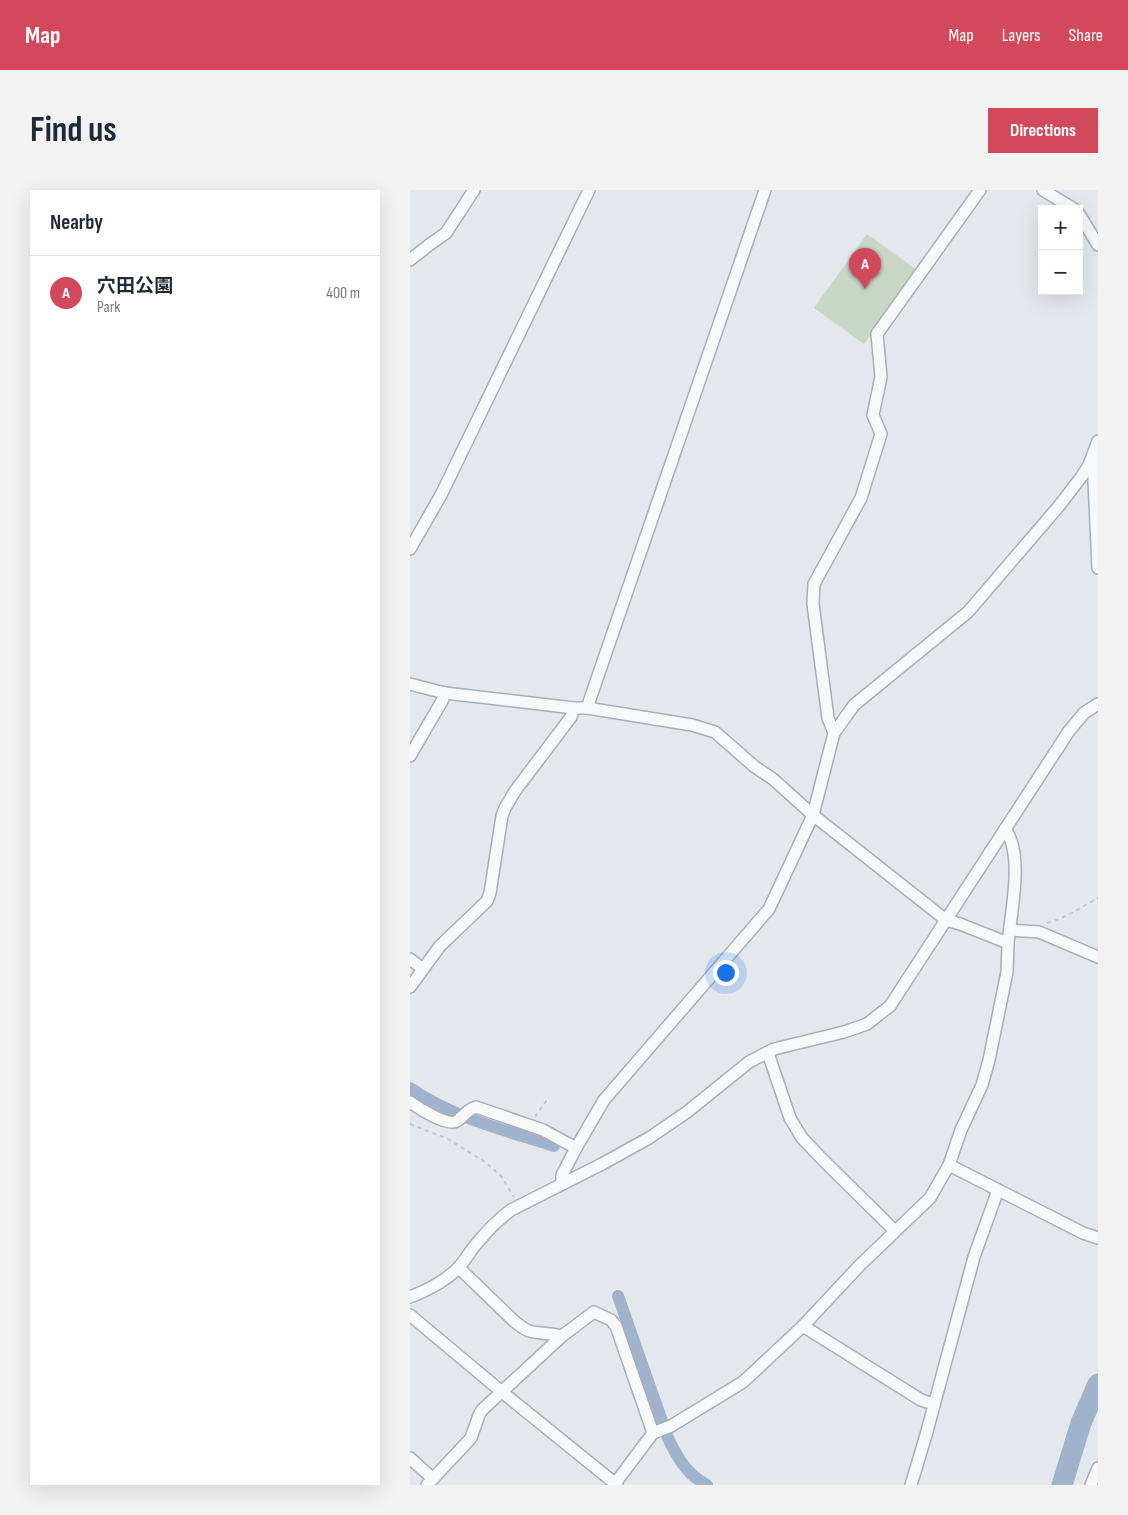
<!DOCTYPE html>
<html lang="en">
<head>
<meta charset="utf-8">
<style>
  body { margin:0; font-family:"Sofia Sans Condensed","Noto Sans JP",sans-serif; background:#f2f2f3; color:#1f2937 }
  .controls { position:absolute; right:15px; top:15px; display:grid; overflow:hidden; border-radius:0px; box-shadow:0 5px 20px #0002 }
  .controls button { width:45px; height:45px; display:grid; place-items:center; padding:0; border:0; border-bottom:1px solid #e0e1e3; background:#fff; color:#1f2937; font:25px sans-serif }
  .you { position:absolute; left:315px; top:782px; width:18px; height:18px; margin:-12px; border:4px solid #fff; border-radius:50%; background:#1a73e8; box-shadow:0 0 0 8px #1a73e833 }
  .badge { display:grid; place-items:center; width:32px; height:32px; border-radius:50%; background:#d1495b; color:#fff; font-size:16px; font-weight:700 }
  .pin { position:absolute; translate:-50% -41px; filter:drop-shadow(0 1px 2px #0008) }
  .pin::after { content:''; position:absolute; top:26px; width:18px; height:15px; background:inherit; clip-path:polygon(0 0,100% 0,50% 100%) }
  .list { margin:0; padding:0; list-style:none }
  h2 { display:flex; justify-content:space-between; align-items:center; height:65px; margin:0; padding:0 20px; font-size:21px }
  h2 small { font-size:16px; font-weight:400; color:#747a83 }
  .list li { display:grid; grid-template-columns:32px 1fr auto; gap:15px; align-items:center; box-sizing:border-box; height:75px; padding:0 20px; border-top:1px solid #e0e1e3 }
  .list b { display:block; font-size:19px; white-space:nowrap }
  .list p { margin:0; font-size:16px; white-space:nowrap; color:#747a83 }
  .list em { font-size:16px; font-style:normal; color:#747a83 }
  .map { position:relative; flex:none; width:688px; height:1295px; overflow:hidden; border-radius:0px }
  header { display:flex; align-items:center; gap:30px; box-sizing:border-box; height:70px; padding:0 25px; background:#d1495b; color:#fff }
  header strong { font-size:24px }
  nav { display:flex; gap:28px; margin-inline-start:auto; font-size:18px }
  .intro { display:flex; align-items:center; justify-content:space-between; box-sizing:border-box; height:120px; padding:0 30px }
  h1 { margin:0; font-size:35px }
  .button { padding:12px 22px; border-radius:0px; background:#d1495b; color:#fff; font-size:18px; font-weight:700 }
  main { display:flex; gap:30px; padding:0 30px }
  aside { flex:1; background:#fff; border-radius:0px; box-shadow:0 5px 20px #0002 }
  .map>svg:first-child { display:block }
  .green { fill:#c9d6c5 }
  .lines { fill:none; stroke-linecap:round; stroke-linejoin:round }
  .canal { stroke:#9fb4cc; stroke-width:12 }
  .river { stroke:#9fb4cc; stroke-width:21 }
  .minor-casing { stroke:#a9aeb7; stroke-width:14 }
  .path { stroke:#c2c5cb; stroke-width:2; stroke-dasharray:4 4; stroke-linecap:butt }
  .minor { stroke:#f7f8fa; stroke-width:11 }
</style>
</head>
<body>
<header>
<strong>Map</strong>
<nav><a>Map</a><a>Layers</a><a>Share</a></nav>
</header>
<div class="intro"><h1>Find us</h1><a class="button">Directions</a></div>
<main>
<aside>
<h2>Nearby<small></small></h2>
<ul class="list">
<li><span class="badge">A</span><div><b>穴田公園</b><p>Park</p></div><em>400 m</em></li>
</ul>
</aside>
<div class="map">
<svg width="688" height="1295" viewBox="0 0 688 1295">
  <rect width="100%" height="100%" fill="#e4e7ec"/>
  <polygon class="green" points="457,44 507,80 454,154 404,118"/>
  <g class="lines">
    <g class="canal">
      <path d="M0 898C43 928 95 940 144 956"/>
      <path d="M208 1106 258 1248C267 1267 277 1285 297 1295"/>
    </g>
    <polyline class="river" points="652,1295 671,1233 688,1194"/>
    <g class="minor-casing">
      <g id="minor">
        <polyline points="633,0 664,19"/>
        <polyline points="669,24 688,55"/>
        <polyline points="0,70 19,55 36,43 64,0"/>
        <polyline points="683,268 688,378"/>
        <polyline points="0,359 31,305 179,0"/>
        <polyline points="0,494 35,503 164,518 177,518 282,535 305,542 345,577 363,589 403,625 536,730 550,734 598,753 597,782 579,870 572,895 551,940 539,975 520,1008 450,1075 393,1136 333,1192 261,1236 243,1243 204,1295"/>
        <polyline points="177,518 355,0"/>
        <polyline points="424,543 418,528 403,414 404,394 451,308 471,244 463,225 471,187 467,144 570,0"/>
        <polyline points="0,566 32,511 35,503"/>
        <path d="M595 639C614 664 601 722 598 753"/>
        <polyline points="600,740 629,742 688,767"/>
        <polyline points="0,769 13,779"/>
        <polyline points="0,797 30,756 77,711 80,703 92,626 95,618 105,601 161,527 164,518"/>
        <polyline points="358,863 380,928 392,948 413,970 485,1041"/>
        <path d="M0 912C8 918 38 937 47 931 54 926 58 919 66 917L133 940 166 958"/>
        <polyline points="539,975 673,1043 688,1048"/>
        <polyline points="152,994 152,985 166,958 194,910 359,719 403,625 424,543 444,515 558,422 649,316 672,286 679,275 688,251"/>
        <path d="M49 1078 105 1132C109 1135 114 1139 119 1141 130 1144 141 1143 152 1146"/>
        <path d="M0 1107C18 1100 36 1091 49 1077 56 1069 61 1060 68 1052 78 1040 89 1029 101 1020L192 974 239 948 277 922 339 872 364 859 434 842 457 834 480 816 659 541 674 523 688 514"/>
        <polyline points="0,1125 92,1202 207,1295"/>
        <polyline points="393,1136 511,1210 524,1214"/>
        <polyline points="0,1268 23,1289"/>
        <polyline points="17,1295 61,1248 69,1225 72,1220 152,1146 184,1122 201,1130 206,1136 243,1243"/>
        <polyline points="501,1295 516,1245 564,1067 588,1000"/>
        <polyline points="681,1295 688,1278"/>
      </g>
    </g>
    <g class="path">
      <path d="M637 733C656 728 671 717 688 708"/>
      <polyline points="125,927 139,907"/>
      <polyline points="0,934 38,949 75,972 91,986 104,1007"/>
    </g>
    <use href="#minor" class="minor"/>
  </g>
</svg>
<div class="controls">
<button>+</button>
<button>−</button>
</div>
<div class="you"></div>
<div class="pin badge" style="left:455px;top:99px">A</div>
</div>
</main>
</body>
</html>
